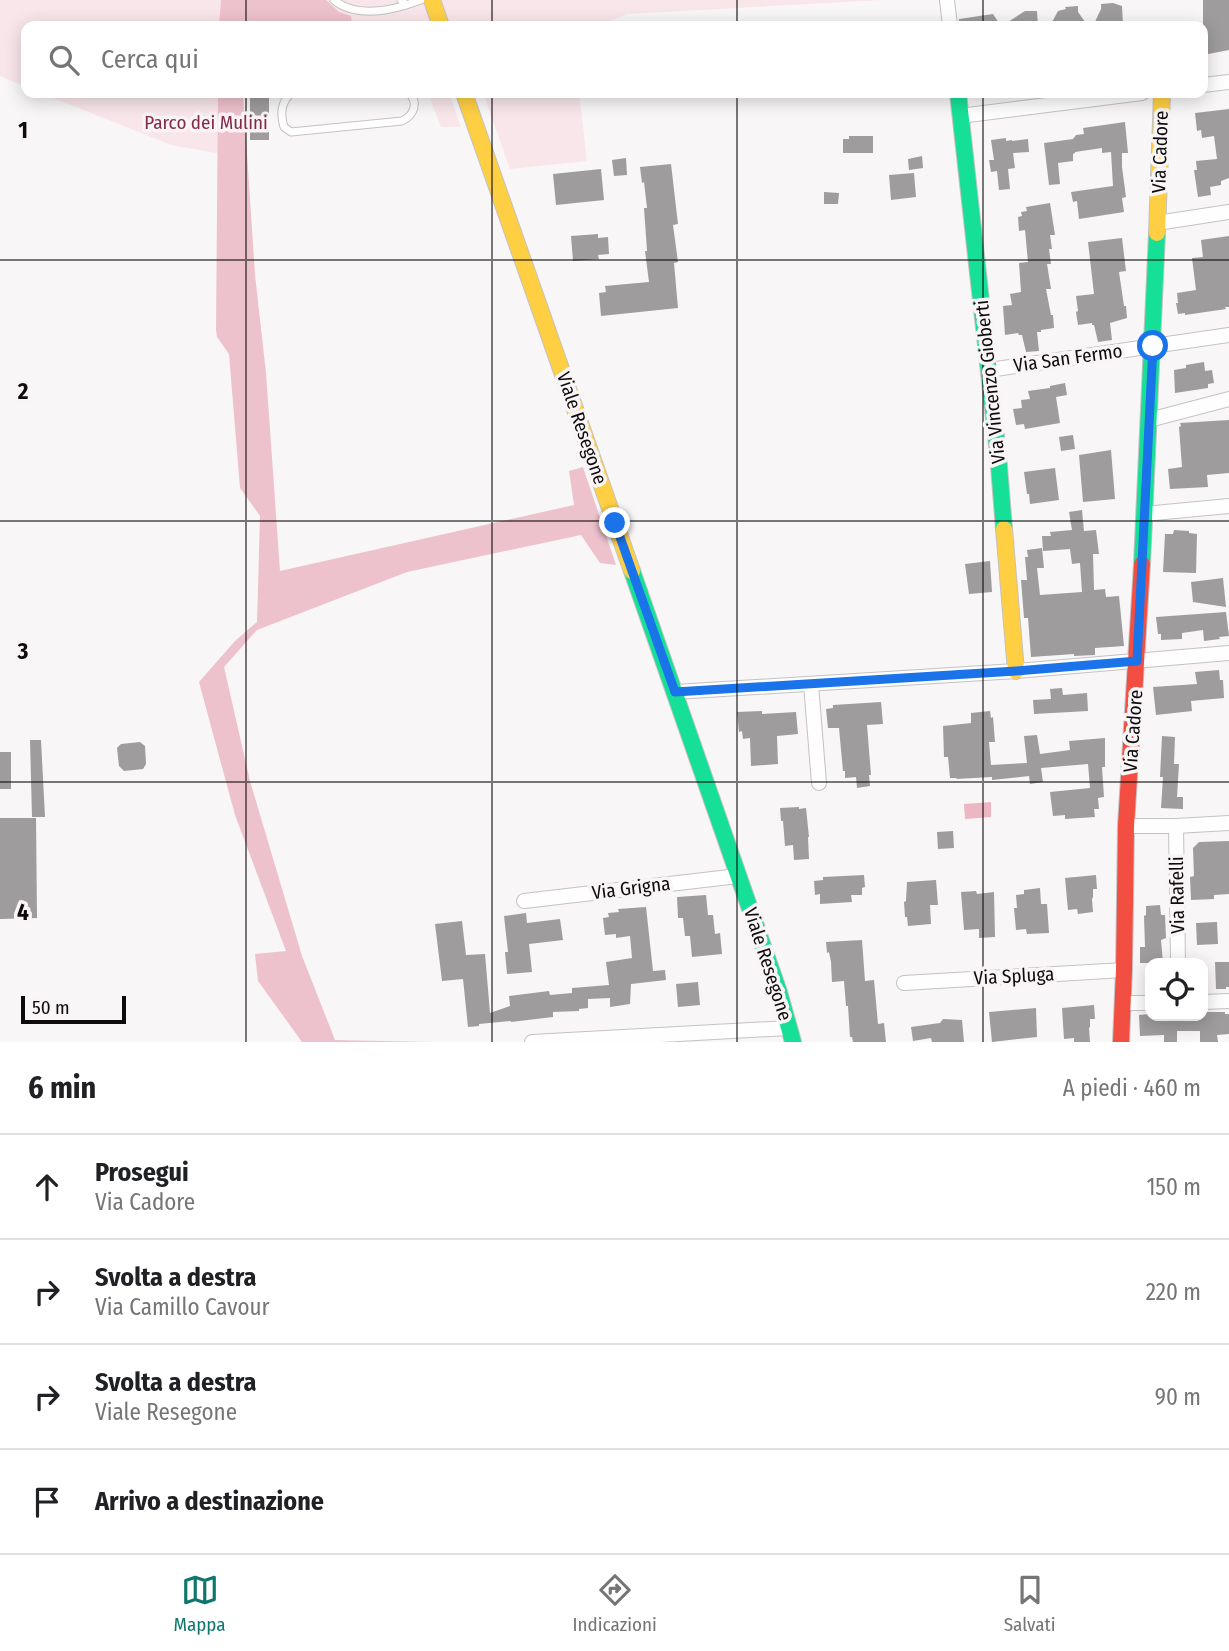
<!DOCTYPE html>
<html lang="it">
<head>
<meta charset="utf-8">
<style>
  body { margin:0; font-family:"Fira Sans Condensed",sans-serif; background:#f6f6f6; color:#202124 }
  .controls { position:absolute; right:21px; bottom:21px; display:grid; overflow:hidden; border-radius:14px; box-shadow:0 4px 18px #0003 }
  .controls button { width:63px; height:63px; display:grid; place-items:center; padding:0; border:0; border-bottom:2px solid #e0e0e0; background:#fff; color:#202124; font:35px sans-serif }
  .scale { position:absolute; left:21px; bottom:18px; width:105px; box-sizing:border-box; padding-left:7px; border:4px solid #0d0b0b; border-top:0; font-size:19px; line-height:24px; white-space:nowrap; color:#0d0b0b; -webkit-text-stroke:5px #f9f5f6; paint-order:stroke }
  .stop { position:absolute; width:21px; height:21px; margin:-16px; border:5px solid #1a73e8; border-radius:50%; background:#fff }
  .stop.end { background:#1a73e8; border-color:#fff; box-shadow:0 2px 7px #0008 }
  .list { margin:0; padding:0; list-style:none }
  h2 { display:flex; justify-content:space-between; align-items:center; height:91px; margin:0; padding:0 28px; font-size:30px }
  h2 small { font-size:23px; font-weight:400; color:#757577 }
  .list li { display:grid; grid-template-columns:46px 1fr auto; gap:21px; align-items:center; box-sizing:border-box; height:105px; padding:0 28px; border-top:2px solid #e0e0e0 }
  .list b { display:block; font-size:26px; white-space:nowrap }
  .list p { margin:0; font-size:23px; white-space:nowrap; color:#757577 }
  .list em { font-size:23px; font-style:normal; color:#757577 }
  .icon { flex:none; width:38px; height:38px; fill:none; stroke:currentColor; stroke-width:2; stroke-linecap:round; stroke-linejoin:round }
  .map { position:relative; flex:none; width:1229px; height:1042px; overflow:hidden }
  .search { position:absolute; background:#fff; box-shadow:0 4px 18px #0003; left:21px; right:21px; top:21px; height:77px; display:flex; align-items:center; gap:18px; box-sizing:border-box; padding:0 24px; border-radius:14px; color:#757577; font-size:26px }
  .sheet { height:511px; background:#fff }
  nav { display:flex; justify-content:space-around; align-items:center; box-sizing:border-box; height:98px; border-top:2px solid #e0e0e0; background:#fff; font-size:19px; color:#757577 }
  nav a { display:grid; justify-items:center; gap:4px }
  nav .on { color:#0f766e }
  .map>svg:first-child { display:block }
  .green { fill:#f9e6ea }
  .forest { fill:#eec2cd }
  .water { fill:#edb6c3 }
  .building { fill:#9e9c9d }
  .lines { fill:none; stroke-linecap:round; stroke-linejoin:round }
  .lane-casing { stroke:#c4c2c3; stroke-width:9 }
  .street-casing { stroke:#c4c2c3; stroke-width:16 }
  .fast-casing { stroke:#c4c2c3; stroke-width:18 }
  .slow-casing { stroke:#c4c2c3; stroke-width:18 }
  .jam-casing { stroke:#c4c2c3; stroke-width:18 }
  .lane { stroke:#fefefe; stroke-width:7 }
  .street { stroke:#fefefe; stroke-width:14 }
  .fast { stroke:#16e098; stroke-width:16 }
  .slow { stroke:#ffcf43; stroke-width:16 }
  .jam { stroke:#f24e42; stroke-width:16 }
  .route { stroke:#1a73e8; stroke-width:9 }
  .grid { fill:none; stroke:#0d0b0b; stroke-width:2; stroke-opacity:0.55 }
  .labels { text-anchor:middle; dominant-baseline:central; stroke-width:7; stroke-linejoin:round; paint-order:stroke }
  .park-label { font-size:19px; fill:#842a48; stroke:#f9f5f6 }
  .street-label { font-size:19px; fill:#0d0b0b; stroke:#f9f5f6 }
  .grid-label { font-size:23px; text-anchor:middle; font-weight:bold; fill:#0d0b0b; stroke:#f9f5f6; stroke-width:7; stroke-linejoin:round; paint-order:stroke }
</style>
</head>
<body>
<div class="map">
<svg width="1229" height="1042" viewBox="0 0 1229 1042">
  <rect width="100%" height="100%" fill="#f8f6f7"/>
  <g class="green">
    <polygon points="0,0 881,0 628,14 597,26 26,26 26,87 0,76"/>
    <polygon points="41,93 240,93 239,157 171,145"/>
    <polygon points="428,93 449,93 461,127 441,127"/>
    <polygon points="483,93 579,93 587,161 510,169"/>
  </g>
  <g class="forest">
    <polygon points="221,0 326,0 339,12 351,16 352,26 219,26"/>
    <polygon points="218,93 243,93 255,275 266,373 280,571 574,505 569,471 583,467 616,565 600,563 581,535 407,572 257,630 224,667 250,781 302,956 335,1040 432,1042 302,1042 258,981 255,954 286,951 235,815 199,682 235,641 257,622 260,516 240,488 229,354 217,337 216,330"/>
  </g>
  <polygon class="water" points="991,802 991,817 965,819 964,804"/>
  <g class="building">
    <polygon points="1203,0 1229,0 1229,50 1203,55"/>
    <polygon points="1113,3 1122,6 1123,25 1093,26 1101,9 1101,4"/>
    <polygon points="1078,6 1078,12 1088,26 1050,26 1058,11 1066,9 1065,7"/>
    <polygon points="1025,11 1037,11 1038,26 1002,26"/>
    <polygon points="993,14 1001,26 959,26 959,19"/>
    <rect x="250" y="93" width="19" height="47"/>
    <polygon points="1229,109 1229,178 1221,181 1221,185 1210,187 1211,195 1198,197 1194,170 1197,170 1196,161 1217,159 1214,136 1202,138 1201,130 1197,131 1195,113"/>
    <polygon points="1125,122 1128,153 1122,153 1122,167 1126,197 1122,198 1124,212 1079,219 1077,201 1073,202 1071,192 1113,186 1111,152 1102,153 1102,148 1075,152 1075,153 1073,154 1073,161 1058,163 1060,184 1049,185 1044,143 1073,139 1076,135 1084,134 1083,128"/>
    <polygon points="849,136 873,136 873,153 843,153 843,139 849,139"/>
    <polygon points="1006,138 1006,141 1012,140 1012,141 1028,139 1029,152 1013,153 1015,168 1008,169 1010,189 999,190 997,171 991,172 989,160 994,160 991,140"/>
    <polygon points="922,156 923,168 909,170 908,159"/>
    <polygon points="626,158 627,175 614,176 612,160"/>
    <polygon points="671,164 678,224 673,225 678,262 674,263 678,308 601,316 599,293 606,292 605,286 649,282 645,251 647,251 644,208 647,208 644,182 642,183 640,167"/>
    <polygon points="601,169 604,200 556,205 553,174"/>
    <polygon points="914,173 916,197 891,200 889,175"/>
    <polygon points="824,192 839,193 838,204 824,204"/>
    <polygon points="1050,203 1055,235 1050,235 1052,249 1049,249 1051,264 1047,264 1051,289 1046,289 1051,315 1053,315 1054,328 1041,330 1041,332 1037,332 1039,351 1026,352 1022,335 1019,335 1018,333 1005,335 1003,306 1012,305 1010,294 1021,292 1019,263 1028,262 1025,230 1019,231 1018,217 1022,216 1021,212 1027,211 1026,207"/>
    <polygon points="598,234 598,238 608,237 609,254 598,255 599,259 573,261 571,236"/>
    <polygon points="1229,236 1229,307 1225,307 1226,309 1185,315 1185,313 1178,314 1176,303 1178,303 1177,293 1196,290 1192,258 1203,257 1201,240"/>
    <polygon points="1122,238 1126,271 1119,272 1124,306 1126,306 1127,318 1110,323 1112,340 1098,342 1094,325 1092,325 1092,323 1078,325 1076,312 1078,311 1076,296 1094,294 1088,242"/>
    <polygon points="1204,362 1205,371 1212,370 1214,383 1208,384 1208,388 1175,393 1174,370 1186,368 1186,365"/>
    <polygon points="1065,383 1067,395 1056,397 1060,423 1025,429 1024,424 1016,425 1013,409 1022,408 1021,400 1030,399 1028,391 1050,388 1050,386"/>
    <polygon points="1229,420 1229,473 1207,475 1208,487 1170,489 1168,469 1182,467 1179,427 1181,426 1180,423"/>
    <polygon points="1073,435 1075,449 1061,451 1059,437"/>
    <polygon points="1111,450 1115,499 1083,502 1079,455"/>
    <polygon points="1055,468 1059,500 1030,504 1029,494 1027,494 1024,472"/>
    <polygon points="1082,510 1084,531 1096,530 1099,554 1093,554 1094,590 1105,589 1106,597 1119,596 1124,646 1095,648 1095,655 1074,656 1074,654 1031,657 1028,618 1024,618 1021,580 1027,580 1025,557 1028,557 1027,550 1042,548 1044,568 1037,568 1040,595 1082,592 1080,563 1072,564 1070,549 1043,551 1042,536 1051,536 1050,532 1072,530 1069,512"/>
    <polygon points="1174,530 1189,531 1189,533 1197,534 1196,573 1163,572 1165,534 1173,534"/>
    <polygon points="990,561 992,592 969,594 965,564"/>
    <polygon points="1223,578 1226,607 1193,602 1191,582"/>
    <polygon points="1226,612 1229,636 1219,637 1220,639 1204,641 1203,630 1182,633 1182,639 1161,640 1161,634 1158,634 1156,617"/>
    <polygon points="1219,670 1220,680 1223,680 1224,698 1191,701 1192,711 1156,715 1153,687 1197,684 1195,672"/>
    <polygon points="1062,688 1063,695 1087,693 1088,711 1034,714 1033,700 1051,699 1050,689"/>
    <polygon points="881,702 883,724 867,725 871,775 869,775 870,786 857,788 856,777 845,778 845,771 843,771 839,728 828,728 826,709 833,708 833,705"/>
    <polygon points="762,711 762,714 796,712 798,734 777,736 778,764 751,766 750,738 743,739 742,731 739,732 737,712"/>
    <polygon points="990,711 991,718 993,717 995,742 989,742 991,765 1027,763 1024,736 1037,735 1040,754 1070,750 1069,741 1105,738 1105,767 1102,767 1104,797 1098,798 1099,809 1094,809 1095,817 1065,819 1065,815 1053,816 1050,792 1090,788 1088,764 1041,768 1043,782 1030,784 1029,776 992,780 992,777 956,779 957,778 950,778 948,757 944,757 943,726 971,723 971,713"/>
    <polygon points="1162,736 1175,737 1174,764 1179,764 1177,797 1183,797 1183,809 1161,808 1163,777 1160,777"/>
    <polygon points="30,740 41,740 45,817 32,817"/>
    <polygon points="140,742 145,746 146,764 143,769 124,771 119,766 117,748 121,744"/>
    <rect x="0" y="752" width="11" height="37"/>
    <polygon points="799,807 799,809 806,808 809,837 808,837 809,859 794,860 793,845 785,846 783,821 781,821 780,808"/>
    <polygon points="0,818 36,818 37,918 0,919"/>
    <polygon points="953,831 954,848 938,849 937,832"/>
    <polygon points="1229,841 1229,894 1214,895 1214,899 1191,900 1190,877 1194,876 1193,848 1199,842"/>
    <polygon points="864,875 865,887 862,888 862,895 851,895 852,902 820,904 820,894 815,895 814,881 823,880 823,877"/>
    <polygon points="1096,875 1097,889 1093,889 1093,897 1092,899 1093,912 1078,914 1077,909 1068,910 1065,878"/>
    <polygon points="936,880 938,905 930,905 931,924 908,926 907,917 905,917 904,902 906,901 907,882"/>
    <polygon points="1040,888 1041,904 1047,904 1049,933 1027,934 1026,929 1016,930 1014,908 1017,908 1016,895 1024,894 1024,890"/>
    <polygon points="976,891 977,894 994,892 995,937 979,938 979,929 964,930 961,892"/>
    <polygon points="706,895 708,915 713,915 715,934 720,933 722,954 692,957 690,936 685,936 683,918 678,918 677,897"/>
    <polygon points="1160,905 1161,915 1165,915 1166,938 1161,940 1163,963 1140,963 1140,947 1145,947 1144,916 1146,915 1146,906"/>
    <polygon points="646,907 653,971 665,970 666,980 631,984 630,1004 610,1007 610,998 588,999 588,1008 579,1009 579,1011 553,1012 553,1017 511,1022 511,1021 479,1024 479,1026 468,1027 463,979 442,981 435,924 462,921 466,955 485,954 490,1013 510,1006 509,996 549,991 550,995 572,993 572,988 609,985 606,962 632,958 630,936 616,938 616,934 605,935 603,918 609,917 608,913 619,912 618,909"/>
    <polygon points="526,913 527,923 560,919 563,940 529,944 532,972 507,974 505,952 508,952 504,916"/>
    <polygon points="1217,922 1218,944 1197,945 1196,923"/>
    <polygon points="862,940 865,981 874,980 878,1024 884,1023 886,1042 853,1042 852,1037 850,1037 848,1006 846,1006 844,981 832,982 831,962 829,952 827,953 826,942"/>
    <polygon points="1215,962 1229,962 1229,987 1226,987 1226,989 1216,989"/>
    <polygon points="698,982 700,1005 678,1007 676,984"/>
    <polygon points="1094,1005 1095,1019 1090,1019 1090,1027 1089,1028 1090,1042 1074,1042 1074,1038 1064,1039 1062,1008"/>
    <polygon points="1036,1008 1037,1037 992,1042 989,1012"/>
    <polygon points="1205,1012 1225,1012 1225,1014 1229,1014 1229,1034 1217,1035 1218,1042 1200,1042 1200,1031 1177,1031 1177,1042 1164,1042 1164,1035 1140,1036 1139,1015 1150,1014 1150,1017 1205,1016"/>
    <polygon points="943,1019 962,1020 964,1042 932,1042 931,1038 913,1041 911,1027 940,1023"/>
  </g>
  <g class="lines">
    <g class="lane-casing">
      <g id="lane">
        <path d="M334 0C353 16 384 12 406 5"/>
        <polyline points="401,0 406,5 421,0"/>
        <path d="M291 93C281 103 280 113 284 127L291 132 402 121C414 115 419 103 409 93"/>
      </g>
    </g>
    <g class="street-casing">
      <g id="street">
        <polyline points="947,0 950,26"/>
        <polyline points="1203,85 1229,82"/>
        <polyline points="960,116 1142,93"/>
        <polyline points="1157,223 1229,212"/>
        <polyline points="989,370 1229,335"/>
        <polyline points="1149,420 1229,399"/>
        <polyline points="1144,514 1229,506"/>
        <polyline points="811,684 819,783"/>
        <polyline points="675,692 1016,671 1229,653"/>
        <polyline points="1126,826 1176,826 1229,823"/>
        <polyline points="1176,826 1178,963"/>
        <polyline points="524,901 738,876"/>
        <polyline points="904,983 1124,970"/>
        <polyline points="1203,1002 1229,1001"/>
        <polyline points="1123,1003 1150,1003"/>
        <polyline points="532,1042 789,1028"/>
      </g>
    </g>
    <g class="fast-casing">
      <g id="fast">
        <polyline points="958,93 998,454 1004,529"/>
        <polyline points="1142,564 1157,233"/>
        <polyline points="632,571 779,992 793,1042"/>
      </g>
    </g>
    <g class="slow-casing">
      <g id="slow">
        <polyline points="432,0 441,26"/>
        <polyline points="464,93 632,571"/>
        <polyline points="1157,233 1162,93"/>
        <polyline points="1004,529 1016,671"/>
      </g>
    </g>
    <g class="jam-casing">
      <polyline id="jam" points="1121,1042 1124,970 1126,826 1142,564"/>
    </g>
    <use href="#lane" class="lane"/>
    <use href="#street" class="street"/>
    <use href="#fast" class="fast"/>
    <use href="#slow" class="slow"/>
    <use href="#jam" class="jam"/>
  </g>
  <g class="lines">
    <polyline class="route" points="615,523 675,692 1016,671 1137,661 1153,346"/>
  </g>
  <path class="grid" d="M246 0V26M492 0V26M737 0V26M983 0V26M246 93V1042M492 93V1042M737 93V1042M983 93V1042M0 260H1229M0 521H1229M0 782H1229"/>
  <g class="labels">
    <g class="park-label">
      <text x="206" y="122">Parco dei Mulini</text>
    </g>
    <g class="street-label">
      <text transform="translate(1160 152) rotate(-88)">Via Cadore</text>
      <text transform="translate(1068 358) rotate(-8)">Via San Fermo</text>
      <text transform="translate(990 382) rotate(-96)">Via Vincenzo Gioberti</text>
      <text transform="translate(582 428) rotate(71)">Viale Resegone</text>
      <text transform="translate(1133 731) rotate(-86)">Via Cadore</text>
      <text transform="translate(631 888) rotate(-7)">Via Grigna</text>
      <text transform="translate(1177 895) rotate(-91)">Via Rafelli</text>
      <text transform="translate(768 964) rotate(72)">Viale Resegone</text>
      <text transform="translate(1014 976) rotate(-3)">Via Spluga</text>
    </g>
  </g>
  <g class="grid-label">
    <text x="23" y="138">1</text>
    <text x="23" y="399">2</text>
    <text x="23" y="659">3</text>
    <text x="23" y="920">4</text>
  </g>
</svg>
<div class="controls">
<button><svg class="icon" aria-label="locate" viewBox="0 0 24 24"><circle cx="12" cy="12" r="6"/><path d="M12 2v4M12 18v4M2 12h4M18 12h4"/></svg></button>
</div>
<div class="scale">50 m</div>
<div class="stop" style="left:1153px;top:346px"></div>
<div class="stop end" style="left:615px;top:523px"></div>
<div class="search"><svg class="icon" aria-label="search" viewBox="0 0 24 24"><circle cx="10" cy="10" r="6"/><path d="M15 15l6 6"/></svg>Cerca qui</div>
</div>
<section class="sheet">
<h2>6 min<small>A piedi · 460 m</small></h2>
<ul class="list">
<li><svg class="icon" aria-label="ahead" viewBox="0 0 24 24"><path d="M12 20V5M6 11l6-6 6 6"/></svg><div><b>Prosegui</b><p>Via Cadore</p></div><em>150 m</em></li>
<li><svg class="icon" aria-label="right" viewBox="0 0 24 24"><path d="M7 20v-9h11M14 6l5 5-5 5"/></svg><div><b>Svolta a destra</b><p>Via Camillo Cavour</p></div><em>220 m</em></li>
<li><svg class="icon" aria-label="right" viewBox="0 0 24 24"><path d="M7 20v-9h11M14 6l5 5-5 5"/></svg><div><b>Svolta a destra</b><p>Viale Resegone</p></div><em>90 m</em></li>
<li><svg class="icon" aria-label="arrive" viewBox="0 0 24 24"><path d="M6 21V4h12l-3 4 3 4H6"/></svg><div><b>Arrivo a destinazione</b></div></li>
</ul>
</section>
<nav>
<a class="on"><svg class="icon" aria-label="map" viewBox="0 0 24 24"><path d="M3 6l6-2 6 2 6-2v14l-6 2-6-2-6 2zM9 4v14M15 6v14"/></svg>Mappa</a>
<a><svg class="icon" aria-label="directions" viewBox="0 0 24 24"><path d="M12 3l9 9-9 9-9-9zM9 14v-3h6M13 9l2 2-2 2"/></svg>Indicazioni</a>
<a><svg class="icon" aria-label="saved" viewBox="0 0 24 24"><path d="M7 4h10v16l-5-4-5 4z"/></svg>Salvati</a>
</nav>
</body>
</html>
